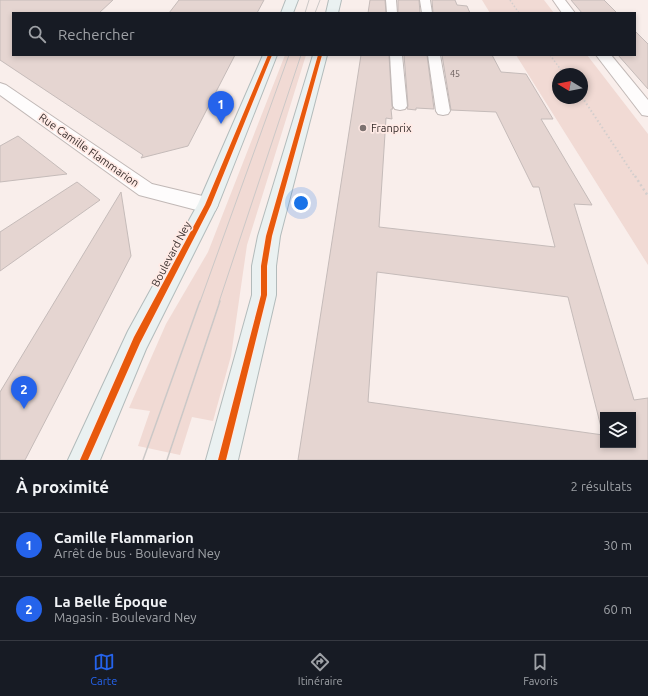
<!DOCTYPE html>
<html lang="fr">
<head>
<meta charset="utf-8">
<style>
  body { margin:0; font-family:Ubuntu,sans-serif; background:#20242c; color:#f1f3f6 }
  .controls { position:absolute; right:12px; bottom:12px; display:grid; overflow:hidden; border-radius:0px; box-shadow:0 2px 6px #0003 }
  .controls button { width:36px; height:36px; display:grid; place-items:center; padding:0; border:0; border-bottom:1px solid #363941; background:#171b24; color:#f1f3f6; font:20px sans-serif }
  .compass { position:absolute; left:552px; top:68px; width:36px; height:36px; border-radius:50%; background:#171b24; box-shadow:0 2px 6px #0003; rotate:280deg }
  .you { position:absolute; left:301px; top:203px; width:14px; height:14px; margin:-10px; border:3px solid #fff; border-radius:50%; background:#1a73e8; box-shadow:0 0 0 6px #1a73e833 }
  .badge { display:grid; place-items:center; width:26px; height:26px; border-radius:50%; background:#2563eb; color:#fff; font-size:13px; font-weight:700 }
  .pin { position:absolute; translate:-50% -33px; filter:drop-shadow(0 1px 2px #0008) }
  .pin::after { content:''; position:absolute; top:21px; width:14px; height:12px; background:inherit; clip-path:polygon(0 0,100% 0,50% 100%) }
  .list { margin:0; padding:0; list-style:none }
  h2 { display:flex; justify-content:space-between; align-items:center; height:52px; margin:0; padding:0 16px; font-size:17px }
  h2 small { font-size:13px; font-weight:400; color:#9ea1a6 }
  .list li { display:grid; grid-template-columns:26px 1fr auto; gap:12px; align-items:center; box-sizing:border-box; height:64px; padding:0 16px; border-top:1px solid #363941 }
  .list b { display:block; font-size:15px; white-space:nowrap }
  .list p { margin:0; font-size:13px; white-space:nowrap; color:#9ea1a6 }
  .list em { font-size:13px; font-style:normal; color:#9ea1a6 }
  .icon { flex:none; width:22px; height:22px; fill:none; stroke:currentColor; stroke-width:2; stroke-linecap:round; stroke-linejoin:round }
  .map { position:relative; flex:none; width:648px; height:460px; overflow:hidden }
  .search { position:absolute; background:#171b24; box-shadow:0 2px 6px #0003; left:12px; right:12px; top:12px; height:44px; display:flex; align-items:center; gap:10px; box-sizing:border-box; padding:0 14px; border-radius:0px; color:#9ea1a6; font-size:15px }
  .sheet { height:180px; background:#171b24 }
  nav { display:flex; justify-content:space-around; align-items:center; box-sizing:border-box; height:56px; border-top:1px solid #363941; background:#171b24; font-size:11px; color:#9ea1a6 }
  nav a { display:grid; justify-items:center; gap:2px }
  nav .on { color:#2563eb }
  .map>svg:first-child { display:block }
  .green { fill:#f1dad4; fill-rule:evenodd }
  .building { fill:#e5d5d1; stroke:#c5bbb9; fill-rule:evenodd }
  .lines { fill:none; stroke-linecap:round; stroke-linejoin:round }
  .service-casing { stroke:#c1b8b6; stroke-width:2 }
  .minor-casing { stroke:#c1b8b6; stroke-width:2 }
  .primary-casing { stroke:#b2bbbb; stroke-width:2 }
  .path-far2 { stroke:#d3cecd; stroke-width:1.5; stroke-dasharray:1.5 2; stroke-linecap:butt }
  .path-far1 { stroke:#d3cecd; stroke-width:2; stroke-dasharray:1.5 2.5; stroke-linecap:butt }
  .path { stroke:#d3cecd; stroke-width:2.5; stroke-dasharray:2 3; stroke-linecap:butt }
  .service { fill:#fefcfc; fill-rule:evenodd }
  .minor { fill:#fefcfc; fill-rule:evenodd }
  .primary { fill:#eaf1f1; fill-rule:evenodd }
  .tram-far1 { stroke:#cbc8c7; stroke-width:1 }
  .tram { stroke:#cbc8c7; stroke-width:1.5 }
  .cycleway-casing { stroke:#ffeae5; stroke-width:2 }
  .cycleway { fill:#e8590c; fill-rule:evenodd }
  .poi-dot { fill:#7c7270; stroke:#ffeae5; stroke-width:1.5 }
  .labels { text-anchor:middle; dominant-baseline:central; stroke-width:3.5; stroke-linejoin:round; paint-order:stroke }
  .number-label { font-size:9px; fill:#645856 }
  .poi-label { font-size:11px; fill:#392f2d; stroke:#ffeae5; text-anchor:start }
  .street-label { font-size:11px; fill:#392f2d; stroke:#ffeae5 }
</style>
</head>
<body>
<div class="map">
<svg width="648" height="460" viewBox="0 0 648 460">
  <rect width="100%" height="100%" fill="#f9eeeb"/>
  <g class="green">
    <polygon points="482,0 544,0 554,13 490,13"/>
    <polygon points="285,55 306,55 247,245 231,356 213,421 192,417 180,455 138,446 150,411 129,408 166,324 208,252"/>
    <path d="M516 55H587L648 134V265ZM558 74H582V98H558Z"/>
  </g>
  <g class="building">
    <polygon points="0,0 113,0 99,13 13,13 13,55 235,55 188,146 141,158 143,155 0,60"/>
    <polygon points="179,0 264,0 257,13 169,13"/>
    <polygon points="370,0 385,0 386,13 368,13"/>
    <polygon points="398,0 419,0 420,13 398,13"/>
    <polygon points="432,0 455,0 457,5 467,6 470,13 433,13"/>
    <polygon points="571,0 604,0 617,13 582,13"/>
    <polygon points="635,31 648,44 648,89 618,55 635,55"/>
    <path d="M361 55H389L392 106 393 109H391L392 119 386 118 379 227 555 247 539 187H533L496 112 451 110 442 55H492L501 72 526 74 553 119H541L592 205 574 204 634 400 648 398V460H298ZM377 272 568 297 603 435V415H633V445H603V435L368 402Z"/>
    <polygon points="404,55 427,55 434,109 416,108 416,110 407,109 408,106"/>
    <polygon points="18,136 67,174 0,182 0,146"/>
    <polygon points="77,182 100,200 0,271 0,232"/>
    <polygon points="121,192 131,256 25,460 0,460 0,392"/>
  </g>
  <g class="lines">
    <g class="service-casing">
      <g id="service">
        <polygon points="386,0 396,0 397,13 387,13"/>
        <polygon points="420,0 430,0 432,13 422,13"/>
        <polygon points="390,55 402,55 407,106 405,109 400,110 395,109 393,106"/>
        <polygon points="428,55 440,55 450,111 448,114 443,115 438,114 436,111"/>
      </g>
    </g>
    <g class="minor-casing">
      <g id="minor">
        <polygon points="553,0 565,0 575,13 562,13"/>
        <polygon points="596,55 611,55 648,100 648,116 642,115"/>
        <polygon points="0,83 6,85 152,184 215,199 218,205 215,211 208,213 139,195 0,95"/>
      </g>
    </g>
    <g class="primary-casing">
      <g id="primary">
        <polygon points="286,0 298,0 293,13 281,13"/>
        <polygon points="329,0 341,0 338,13 326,13"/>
        <polygon points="263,55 277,55 218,205 146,349 100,460 68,460 128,331 198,204"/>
        <polygon points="313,55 327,55 280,236 276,266 276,295 238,460 206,460 252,295 252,266 258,236"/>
      </g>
    </g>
    <g class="path-far2">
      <polyline points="510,0 519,13"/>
      <polyline points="550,55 564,74"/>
    </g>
    <polyline class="path-far1" points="582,97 635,177"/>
    <polyline class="path" points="635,176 648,196"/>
    <use href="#service" class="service"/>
    <use href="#minor" class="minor"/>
    <use href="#primary" class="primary"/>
    <g class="tram-far1">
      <polyline points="305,13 309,0"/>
      <polyline points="315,13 320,0"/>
      <polyline points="200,302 289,55"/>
      <polyline points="219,302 301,55"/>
    </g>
    <g class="tram">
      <polyline points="143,460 200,301"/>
      <polyline points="167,460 220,301"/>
    </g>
    <g class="cycleway-casing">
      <g id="cycleway">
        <polygon points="268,55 272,55 211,205 140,343 88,460 80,460 134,337 205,205"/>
        <polygon points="318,55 322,55 272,236 267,266 267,295 226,460 218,460 261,295 261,266 266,236"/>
      </g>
    </g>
    <use href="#cycleway" class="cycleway"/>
  </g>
  <circle class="poi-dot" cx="363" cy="128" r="4"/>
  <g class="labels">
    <g class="number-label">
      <text x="455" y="74">45</text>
    </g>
    <g class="poi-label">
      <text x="371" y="128">Franprix</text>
    </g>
    <g class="street-label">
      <text transform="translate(89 150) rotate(35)">Rue Camille Flammarion</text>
      <text transform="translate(171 254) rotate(-62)">Boulevard Ney</text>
    </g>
  </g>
</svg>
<div class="controls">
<button><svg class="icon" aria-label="layers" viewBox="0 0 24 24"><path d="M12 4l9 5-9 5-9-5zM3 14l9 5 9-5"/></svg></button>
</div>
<svg class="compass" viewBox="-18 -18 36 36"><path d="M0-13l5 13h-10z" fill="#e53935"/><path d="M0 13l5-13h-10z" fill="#9ea1a6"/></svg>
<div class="you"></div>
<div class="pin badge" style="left:221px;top:124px">1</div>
<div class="pin badge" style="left:24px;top:409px">2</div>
<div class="search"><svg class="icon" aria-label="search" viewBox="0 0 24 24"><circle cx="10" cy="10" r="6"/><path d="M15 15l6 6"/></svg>Rechercher</div>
</div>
<section class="sheet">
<h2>À proximité<small>2 résultats</small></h2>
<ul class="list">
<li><span class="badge">1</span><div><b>Camille Flammarion</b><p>Arrêt de bus · Boulevard Ney</p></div><em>30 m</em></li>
<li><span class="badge">2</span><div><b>La Belle Époque</b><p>Magasin · Boulevard Ney</p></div><em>60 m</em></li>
</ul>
</section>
<nav>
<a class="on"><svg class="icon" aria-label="map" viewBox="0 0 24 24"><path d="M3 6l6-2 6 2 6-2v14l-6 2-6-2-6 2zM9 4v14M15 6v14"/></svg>Carte</a>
<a><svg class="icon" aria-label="directions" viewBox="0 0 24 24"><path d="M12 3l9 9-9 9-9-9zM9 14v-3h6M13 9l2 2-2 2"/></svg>Itinéraire</a>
<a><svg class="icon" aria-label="saved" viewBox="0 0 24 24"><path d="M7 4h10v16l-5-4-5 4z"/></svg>Favoris</a>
</nav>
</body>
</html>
